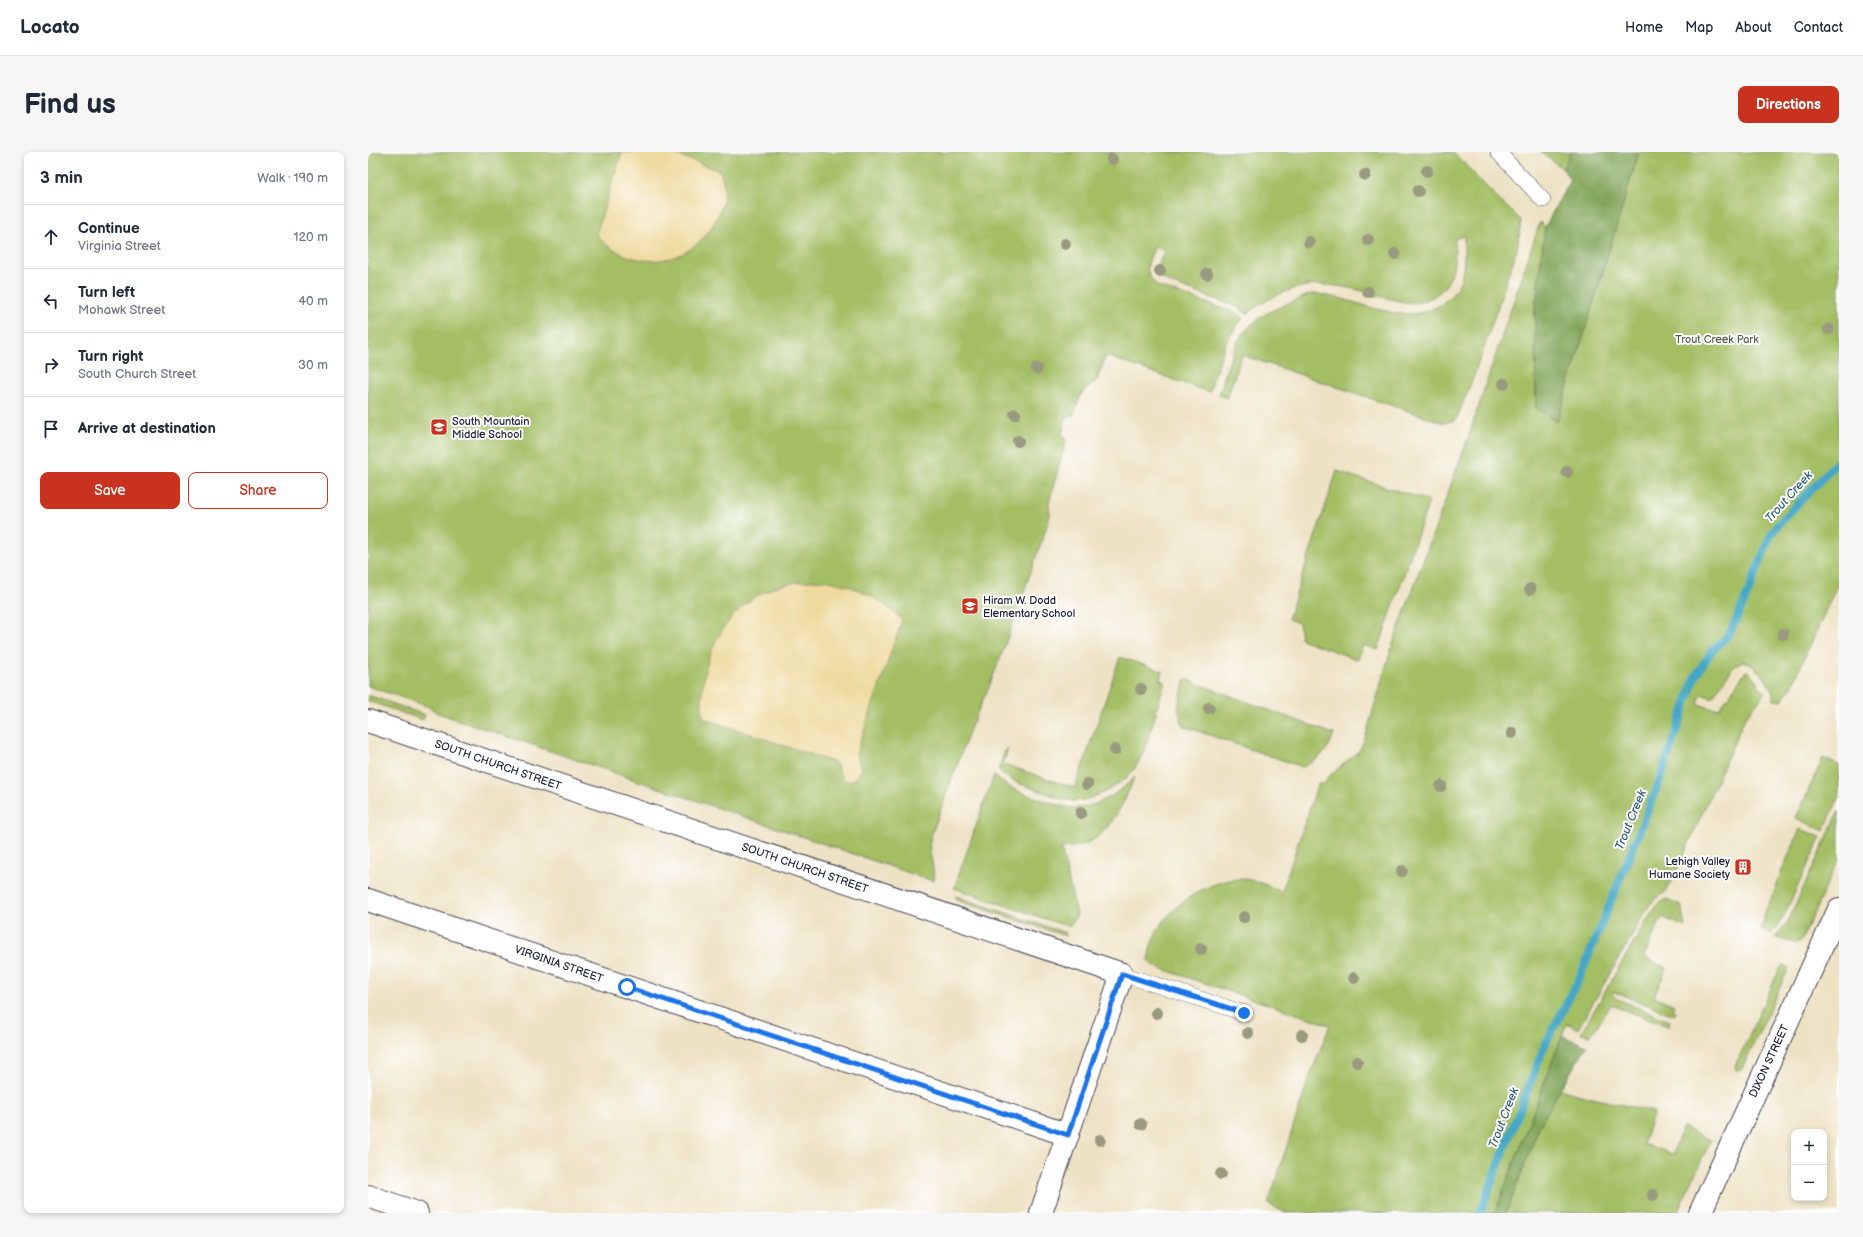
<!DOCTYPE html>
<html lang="en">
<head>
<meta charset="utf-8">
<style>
  body { margin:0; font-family:"Balsamiq Sans",sans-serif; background:#f6f6f7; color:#1f2937 }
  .controls { position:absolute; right:12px; bottom:12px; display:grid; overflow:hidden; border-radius:8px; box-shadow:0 2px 6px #0003 }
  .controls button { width:36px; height:36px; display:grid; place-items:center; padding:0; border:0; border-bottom:1px solid #e0e1e3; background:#fff; color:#1f2937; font:20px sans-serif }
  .stop { position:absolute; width:12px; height:12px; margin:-9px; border:3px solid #1a73e8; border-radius:50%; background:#fff }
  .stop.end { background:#1a73e8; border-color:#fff; box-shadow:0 1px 4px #0008 }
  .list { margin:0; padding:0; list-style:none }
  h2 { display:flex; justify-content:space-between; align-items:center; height:52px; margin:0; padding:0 16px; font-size:17px }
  h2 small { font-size:13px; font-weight:400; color:#747a83 }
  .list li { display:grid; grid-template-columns:26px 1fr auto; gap:12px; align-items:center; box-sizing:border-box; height:64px; padding:0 16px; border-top:1px solid #e0e1e3 }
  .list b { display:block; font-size:15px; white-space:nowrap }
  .list p { margin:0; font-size:13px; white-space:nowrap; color:#747a83 }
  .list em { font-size:13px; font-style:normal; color:#747a83 }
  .actions { display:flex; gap:8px; padding:12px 16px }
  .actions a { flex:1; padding:9px 0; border:1px solid #c8321e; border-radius:8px; text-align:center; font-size:14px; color:#c8321e }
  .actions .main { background:#c8321e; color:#fff }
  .icon { flex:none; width:22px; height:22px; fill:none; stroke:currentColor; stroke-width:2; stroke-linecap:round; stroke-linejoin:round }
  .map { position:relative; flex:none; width:1471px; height:1061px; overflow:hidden; border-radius:8px }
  header { display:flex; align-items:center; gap:24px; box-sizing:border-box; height:56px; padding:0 20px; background:#fff; border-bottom:1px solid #e0e1e3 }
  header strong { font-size:19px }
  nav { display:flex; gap:22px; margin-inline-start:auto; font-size:14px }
  .intro { display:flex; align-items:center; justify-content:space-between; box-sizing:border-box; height:96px; padding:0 24px }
  h1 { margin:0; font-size:28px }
  .button { padding:10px 18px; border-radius:8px; background:#c8321e; color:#fff; font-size:14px; font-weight:700 }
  main { display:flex; gap:24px; padding:0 24px }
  aside { flex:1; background:#fff; border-radius:8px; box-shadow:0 2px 6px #0003 }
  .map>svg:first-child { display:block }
  .green { fill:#a3be64; stroke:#627050 }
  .forest { fill:#82a55a; stroke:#52644a }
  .sand { fill:#eeda9e; stroke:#887e6c }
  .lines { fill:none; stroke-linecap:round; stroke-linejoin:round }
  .stream { stroke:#45a7c5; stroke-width:8 }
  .service-casing { stroke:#413f50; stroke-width:16 }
  .minor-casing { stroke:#413f50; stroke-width:24 }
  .service { stroke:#fff; stroke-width:15 }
  .minor { stroke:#fff; stroke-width:22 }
  .tree { fill:#9a9a81 }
  .route { stroke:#1a73e8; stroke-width:5 }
  .labels { text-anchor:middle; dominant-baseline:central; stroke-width:4; stroke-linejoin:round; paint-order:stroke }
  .park-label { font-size:11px; fill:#56604b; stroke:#fff }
  .poi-label { font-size:11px; fill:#22223b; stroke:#fff; text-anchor:start }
  .street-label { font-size:11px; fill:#22223b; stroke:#fff }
  .water-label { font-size:12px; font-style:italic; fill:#325e79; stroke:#fff }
</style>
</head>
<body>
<header>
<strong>Locato</strong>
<nav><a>Home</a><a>Map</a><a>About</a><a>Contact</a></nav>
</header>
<div class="intro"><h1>Find us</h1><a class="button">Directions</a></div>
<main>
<aside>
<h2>3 min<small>Walk · 190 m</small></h2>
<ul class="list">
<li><svg class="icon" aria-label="ahead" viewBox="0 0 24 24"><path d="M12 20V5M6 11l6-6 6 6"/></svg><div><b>Continue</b><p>Virginia Street</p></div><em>120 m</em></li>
<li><svg class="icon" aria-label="left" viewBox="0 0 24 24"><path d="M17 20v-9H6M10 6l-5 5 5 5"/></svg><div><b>Turn left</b><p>Mohawk Street</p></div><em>40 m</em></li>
<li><svg class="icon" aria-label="right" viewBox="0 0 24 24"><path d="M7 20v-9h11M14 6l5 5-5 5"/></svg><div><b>Turn right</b><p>South Church Street</p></div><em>30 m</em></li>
<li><svg class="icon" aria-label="arrive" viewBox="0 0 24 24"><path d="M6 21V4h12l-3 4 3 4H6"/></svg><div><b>Arrive at destination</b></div></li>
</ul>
<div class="actions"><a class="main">Save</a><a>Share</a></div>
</aside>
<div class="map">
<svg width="1471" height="1061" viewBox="0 0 1471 1061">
  <rect width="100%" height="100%" fill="#fff"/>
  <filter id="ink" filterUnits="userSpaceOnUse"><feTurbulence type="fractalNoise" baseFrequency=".025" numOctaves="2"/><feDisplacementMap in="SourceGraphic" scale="8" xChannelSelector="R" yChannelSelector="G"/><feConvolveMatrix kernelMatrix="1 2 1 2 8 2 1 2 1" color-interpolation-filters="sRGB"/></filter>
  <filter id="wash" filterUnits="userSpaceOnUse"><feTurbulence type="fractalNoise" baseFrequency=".012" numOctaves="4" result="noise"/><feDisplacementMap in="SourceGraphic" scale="16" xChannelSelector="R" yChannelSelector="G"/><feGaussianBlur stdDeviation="0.9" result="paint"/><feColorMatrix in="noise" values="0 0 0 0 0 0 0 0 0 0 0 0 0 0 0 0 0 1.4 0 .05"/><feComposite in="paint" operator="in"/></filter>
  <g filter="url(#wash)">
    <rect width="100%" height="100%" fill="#eee2c4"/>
    <g class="green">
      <path d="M0 0H1085L1132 49 1153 68 1149 98C1129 155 1112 213 1088 268L1076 271 874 203 859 246 851 243C857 224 862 200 874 183 888 164 908 156 929 148 934 146 939 143 943 142 949 141 956 143 961 144 996 150 1037 174 1070 154 1099 137 1096 113 1096 84L1087 86C1088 114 1085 140 1053 150 1039 154 1005 142 991 138 977 135 960 132 945 133 922 135 896 148 879 162L872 156 802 131 792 125C789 113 791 107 798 99L787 95C778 113 775 121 791 135L869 161 875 166 858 190 841 240 738 204 729 228 713 242 706 263 699 264 694 282 698 289 681 350 682 363 678 377 637 493 621 535 602 577 562 687C559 701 568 715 565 729L70 561 59 554 0 534Z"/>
      <polygon points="1173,0 1203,0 1195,17"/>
      <path d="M1271 0H1471V429L1423 536 1413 549 1406 548C1405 534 1389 513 1375 509L1366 514 1344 546 1333 542 1330 552 1346 557 1352 556 1378 519 1382 521 1397 541 1377 566 1304 729 1296 741 1282 752 1210 877 1199 871 1127 1061H918L900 1052 941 926 962 873 788 815 781 810C779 768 834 727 873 727 887 727 902 735 914 739L950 631 956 633 960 625 991 599 997 586 1023 497 1100 286 1172 70 1177 75 1167 158 1168 256 1189 270Z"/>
      <polygon points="969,319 1061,349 1010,498 995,493 990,508 933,487 931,471 920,467"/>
      <path d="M752 505 794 519 792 528 797 530C789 553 780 597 767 616 756 632 723 650 704 649 695 648 686 644 678 641 659 634 643 631 630 617L637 599 640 597 635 612 707 636Z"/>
      <path d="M817 527 966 582C959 601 952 607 934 615L815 574 810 555Z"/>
      <polygon points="0,543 57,563 55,568 0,549"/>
      <polygon points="1455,606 1471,613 1471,645 1456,679 1428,666"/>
      <path d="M626 623C636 634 649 639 663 644 677 648 693 656 708 656 730 655 752 640 767 625 756 649 744 680 718 692 711 695 701 695 693 696L709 763 701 775 586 736Z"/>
      <polygon points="1471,659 1471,707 1433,789 1426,791 1407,785 1419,771"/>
      <polygon points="1432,677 1453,685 1414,768 1403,782 1392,777 1397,767 1395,765 1410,731 1409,730"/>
      <polygon points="587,744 698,781 698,784 591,749"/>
      <polygon points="1299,747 1313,753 1317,775 1294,765 1276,805 1299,816 1286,844 1306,853 1304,858 1307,859 1306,863 1246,840 1244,842 1249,847 1302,869 1300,874 1243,853 1223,883 1213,881 1280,766 1290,752"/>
      <polygon points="1416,812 1421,816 1373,919 1368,918 1367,914 1412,816"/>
      <path d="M1192 937C1222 947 1254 952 1286 960L1275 992 1305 1002 1314 975 1343 988 1309 1061H1138L1171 975Z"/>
    </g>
    <g class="forest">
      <polygon points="1203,0 1271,0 1189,270 1168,256 1167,158 1177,75 1202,28 1195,17"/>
      <polygon points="1194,884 1219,894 1192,937 1171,975 1138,1061 1127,1061"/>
    </g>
    <g class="sand">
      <path d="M254 0H301L352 19C358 34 357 48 350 63 331 107 283 121 243 96 237 93 232 86 228 82Z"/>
      <path d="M456 428C490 435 509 444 534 468L488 602 493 617C491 624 482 635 475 626 471 622 470 616 468 611L335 566C328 509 358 446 419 432 431 429 444 429 456 428Z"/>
    </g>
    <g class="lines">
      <polyline class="stream" points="1112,1061 1176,895 1212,825 1289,636 1327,525 1343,500 1362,481 1381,439 1402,384 1410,373 1471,308"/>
    </g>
  </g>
  <g filter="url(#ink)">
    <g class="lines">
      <g class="service-casing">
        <g id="service">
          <polyline points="1130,0 1175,48"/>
          <polyline points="754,822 876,861"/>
        </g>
      </g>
      <g class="minor-casing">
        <g id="minor">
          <polyline points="0,569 754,822 673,1061"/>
          <polyline points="0,748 700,983"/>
          <polyline points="0,1044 49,1061"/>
          <polyline points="1332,1061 1471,757"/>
        </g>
      </g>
      <use href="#service" class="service"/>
      <use href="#minor" class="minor"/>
    </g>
    <g class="tree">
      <circle cx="744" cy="7" r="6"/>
      <circle cx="1059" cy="19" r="6"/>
      <circle cx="997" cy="23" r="6"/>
      <circle cx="1050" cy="39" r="6"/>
      <circle cx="1000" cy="88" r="6"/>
      <circle cx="941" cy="90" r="6"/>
      <circle cx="697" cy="92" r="6"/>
      <circle cx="1027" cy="102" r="6"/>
      <circle cx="792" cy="119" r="6"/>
      <circle cx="839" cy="122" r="6"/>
      <circle cx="1000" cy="140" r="6"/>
      <circle cx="1461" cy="177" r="6"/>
      <circle cx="669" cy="217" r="6"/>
      <circle cx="1136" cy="232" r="6"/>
      <circle cx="647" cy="262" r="6"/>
      <circle cx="650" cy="289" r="6"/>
      <circle cx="1199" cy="320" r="6"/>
      <circle cx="1162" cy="437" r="6"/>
      <circle cx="1415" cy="482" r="6"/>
      <circle cx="773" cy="537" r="6"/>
      <circle cx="841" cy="556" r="6"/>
      <circle cx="1144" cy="581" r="6"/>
      <circle cx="747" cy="598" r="6"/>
      <circle cx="719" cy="632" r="6"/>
      <circle cx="1073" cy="634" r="6"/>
      <circle cx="713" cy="661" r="6"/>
      <circle cx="1034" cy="719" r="6"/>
      <circle cx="876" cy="765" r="6"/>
      <circle cx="833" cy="797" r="6"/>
      <circle cx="986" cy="826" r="6"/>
      <circle cx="789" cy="861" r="6"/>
      <circle cx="880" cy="881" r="6"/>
      <circle cx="934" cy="883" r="6"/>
      <circle cx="989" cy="910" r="6"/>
      <circle cx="773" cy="972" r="6"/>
      <circle cx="732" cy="988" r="6"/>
      <circle cx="853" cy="1022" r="6"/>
      <circle cx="1285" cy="1043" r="6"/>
    </g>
  </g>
  <g class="lines" filter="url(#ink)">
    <polyline class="route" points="259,835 700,983 754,822 876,861"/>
  </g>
  <defs>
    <g id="school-square" transform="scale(0.9)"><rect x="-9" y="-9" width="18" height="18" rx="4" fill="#c8321e" stroke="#fff"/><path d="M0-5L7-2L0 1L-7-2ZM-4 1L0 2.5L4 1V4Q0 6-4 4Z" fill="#fff"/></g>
    <g id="building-square" transform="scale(0.9)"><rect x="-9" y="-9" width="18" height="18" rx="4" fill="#c8321e" stroke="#fff"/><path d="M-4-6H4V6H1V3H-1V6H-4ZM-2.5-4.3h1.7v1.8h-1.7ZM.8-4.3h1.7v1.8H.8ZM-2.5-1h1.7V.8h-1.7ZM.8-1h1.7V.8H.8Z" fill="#fff"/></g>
  </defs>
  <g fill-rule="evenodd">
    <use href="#school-square" x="71" y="275"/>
    <use href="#school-square" x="602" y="454"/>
    <use href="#building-square" x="1375" y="715"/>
  </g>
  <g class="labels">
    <g class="park-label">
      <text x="1349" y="187">Trout Creek Park</text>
    </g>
    <g class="poi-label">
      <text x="84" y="269">South Mountain<tspan x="84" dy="13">Middle School</tspan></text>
      <text x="615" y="448">Hiram W. Dodd<tspan x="615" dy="13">Elementary School</tspan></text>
      <text x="1362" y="709" text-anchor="end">Lehigh Valley<tspan x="1362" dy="13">Humane Society</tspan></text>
    </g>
    <g class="street-label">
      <text transform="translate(130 613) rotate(19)">SOUTH CHURCH STREET</text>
      <text transform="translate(437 716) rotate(19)">SOUTH CHURCH STREET</text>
      <text transform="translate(191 812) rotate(19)">VIRGINIA STREET</text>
      <text transform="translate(1401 909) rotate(-65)">DIXON STREET</text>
    </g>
    <g class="water-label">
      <text transform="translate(1421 345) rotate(-48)">Trout Creek</text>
      <text transform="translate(1263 668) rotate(-68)">Trout Creek</text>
      <text transform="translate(1136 966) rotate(-69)">Trout Creek</text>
    </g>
  </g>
</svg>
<div class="controls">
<button>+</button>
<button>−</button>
</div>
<div class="stop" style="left:259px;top:835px"></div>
<div class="stop end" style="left:876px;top:861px"></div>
</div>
</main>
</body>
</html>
